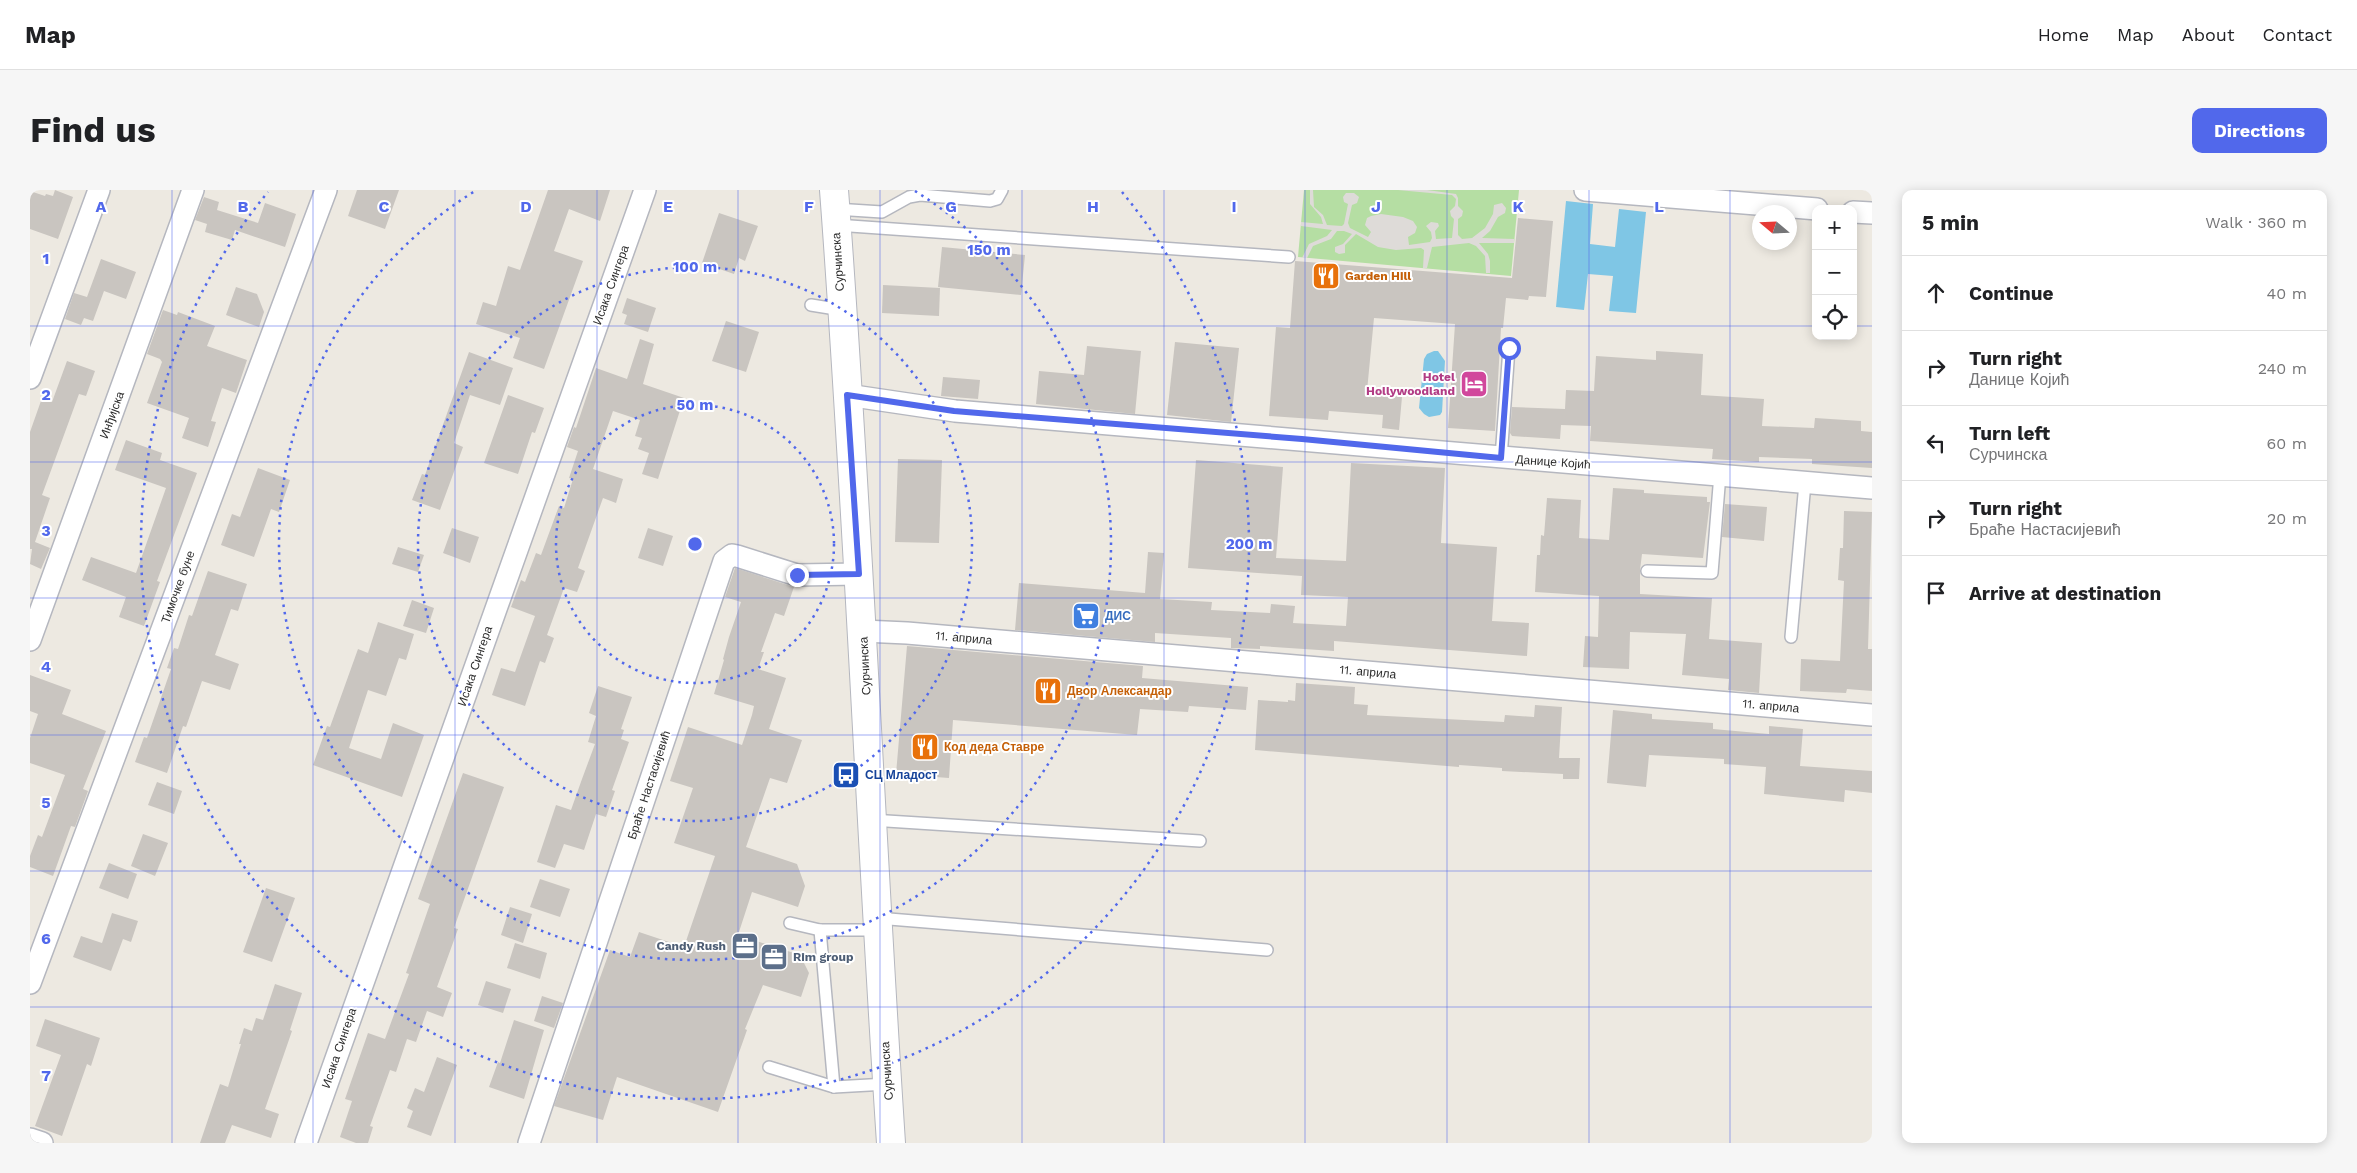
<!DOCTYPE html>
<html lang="en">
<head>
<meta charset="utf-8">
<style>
  body { margin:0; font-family:"Work Sans",sans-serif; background:#f6f6f6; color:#202124 }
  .controls { position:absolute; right:15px; top:15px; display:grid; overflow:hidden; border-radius:10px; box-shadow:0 2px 12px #0003 }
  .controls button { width:45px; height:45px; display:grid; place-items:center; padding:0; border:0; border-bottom:1px solid #e0e0e0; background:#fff; color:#202124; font:25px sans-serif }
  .compass { position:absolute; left:1722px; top:15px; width:45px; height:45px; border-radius:50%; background:#fff; box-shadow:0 2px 12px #0003; rotate:289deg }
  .stop { position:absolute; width:15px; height:15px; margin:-11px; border:4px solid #5168eb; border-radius:50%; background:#fff }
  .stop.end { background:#5168eb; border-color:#fff; box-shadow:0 1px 5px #0008 }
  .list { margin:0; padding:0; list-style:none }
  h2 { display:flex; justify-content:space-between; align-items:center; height:65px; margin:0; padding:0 20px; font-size:21px }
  h2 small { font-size:16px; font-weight:400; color:#757577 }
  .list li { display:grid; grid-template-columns:32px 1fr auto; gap:15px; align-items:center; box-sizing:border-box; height:75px; padding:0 20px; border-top:1px solid #e0e0e0 }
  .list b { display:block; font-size:19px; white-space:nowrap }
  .list p { margin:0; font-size:16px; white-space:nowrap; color:#757577 }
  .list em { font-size:16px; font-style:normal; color:#757577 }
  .icon { flex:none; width:28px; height:28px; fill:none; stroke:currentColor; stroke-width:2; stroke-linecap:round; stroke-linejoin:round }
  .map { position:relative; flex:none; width:1842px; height:953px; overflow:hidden; border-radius:10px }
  header { display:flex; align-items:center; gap:30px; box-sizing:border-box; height:70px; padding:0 25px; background:#fff; border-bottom:1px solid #e0e0e0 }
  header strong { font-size:24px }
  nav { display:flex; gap:28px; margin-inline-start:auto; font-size:18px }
  .intro { display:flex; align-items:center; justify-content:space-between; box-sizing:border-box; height:120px; padding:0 30px }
  h1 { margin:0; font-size:35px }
  .button { padding:12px 22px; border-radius:10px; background:#5168eb; color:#fff; font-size:18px; font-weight:700 }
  main { display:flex; gap:30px; padding:0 30px }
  aside { flex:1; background:#fff; border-radius:10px; box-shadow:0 2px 12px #0003 }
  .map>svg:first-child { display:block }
  .green { fill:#b5dea3 }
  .plaza { fill:#dedbd8 }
  .water { fill:#7fc6e5 }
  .building { fill:#c9c5c0 }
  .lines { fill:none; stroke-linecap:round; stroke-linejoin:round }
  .lane-casing { stroke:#b5b7bf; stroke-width:14 }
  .street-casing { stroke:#b5b7bf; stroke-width:24 }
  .secondary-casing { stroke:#b5b7bf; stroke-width:30 }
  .lane { stroke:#fff; stroke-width:11 }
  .street { stroke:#fff; stroke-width:21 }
  .secondary { stroke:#fff; stroke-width:28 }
  .route { stroke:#5168eb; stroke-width:6 }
  .grid { fill:none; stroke:#5168eb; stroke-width:1; stroke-opacity:0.55 }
  .ring { fill:none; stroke:#5168eb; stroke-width:2.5; stroke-dasharray:2.5 5 }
  .labels { text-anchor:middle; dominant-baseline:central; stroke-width:4; stroke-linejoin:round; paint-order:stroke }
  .street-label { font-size:12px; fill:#2d2d2d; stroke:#fff }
  .food-label { font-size:12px; font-weight:bold; fill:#c56008; stroke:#fff; text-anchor:start }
  .hotel-label { font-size:12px; font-weight:bold; fill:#b23c85; stroke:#fff; text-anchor:end }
  .shop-label { font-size:12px; font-weight:bold; fill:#366cbe; stroke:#fff; text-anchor:start }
  .transit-label { font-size:12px; font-weight:bold; fill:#164399; stroke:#fff; text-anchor:start }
  .service-label { font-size:12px; font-weight:bold; fill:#4e5e75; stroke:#fff; text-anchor:end }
  .grid-label { font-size:16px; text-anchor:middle; font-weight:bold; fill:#5168eb; stroke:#fff; stroke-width:4; stroke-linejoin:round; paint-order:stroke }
  .centre { fill:#5168eb; stroke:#fff; stroke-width:2.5 }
  .ring-label { font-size:15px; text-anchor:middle; font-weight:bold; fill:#5168eb; stroke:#fff; stroke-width:4; stroke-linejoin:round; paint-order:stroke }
</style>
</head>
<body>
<header>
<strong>Map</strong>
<nav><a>Home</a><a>Map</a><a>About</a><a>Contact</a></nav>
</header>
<div class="intro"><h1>Find us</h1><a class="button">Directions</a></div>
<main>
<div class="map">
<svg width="1842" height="953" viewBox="0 0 1842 953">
  <rect width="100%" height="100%" fill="#ede9e1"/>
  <polygon class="green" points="1274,0 1489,0 1481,86 1268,67"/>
  <polygon class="plaza" points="1280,0 1283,0 1284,17 1293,25 1297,35 1312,36 1314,34 1318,14 1314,12 1313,7 1316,3 1324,3 1329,7 1327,13 1322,15 1318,33 1320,38 1338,47 1341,42 1335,35 1337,28 1341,26 1351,24 1373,27 1383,31 1387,37 1385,43 1378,47 1379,55 1400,52 1402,48 1401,42 1396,36 1401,32 1408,33 1409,36 1405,41 1406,49 1422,48 1424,29 1421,26 1420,21 1425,16 1426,9 1422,5 1368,0 1397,0 1426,4 1428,8 1428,16 1433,21 1432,26 1428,29 1428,45 1432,49 1442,48 1455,38 1463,24 1464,15 1472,13 1476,18 1475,23 1468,27 1460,41 1452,48 1484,49 1484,53 1449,53 1458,64 1460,71 1460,83 1456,83 1455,66 1446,56 1439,53 1402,57 1397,78 1393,78 1394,60 1391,58 1366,60 1348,57 1326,44 1315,55 1315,63 1309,64 1305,62 1305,57 1313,54 1322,44 1314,41 1307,41 1301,49 1283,56 1277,68 1272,68 1279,54 1297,46 1302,40 1271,36 1271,32 1293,34 1291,27 1280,14"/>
  <g class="water">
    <polygon points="1536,11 1563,14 1560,54 1585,57 1589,19 1616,22 1606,123 1579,121 1583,86 1558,84 1554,120 1526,117"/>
    <polygon points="1404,161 1408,161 1415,171 1412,222 1410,225 1399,227 1394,224 1389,218 1394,169 1397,164"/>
  </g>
  <g class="building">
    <polygon points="25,0 43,7 28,49 0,39 0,1 15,6 16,4 23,6"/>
    <polygon points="327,0 369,0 355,39 318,26"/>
    <polygon points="518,0 580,0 570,31 539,19 524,61 553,71 514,179 483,168 490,148 446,134 453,112 466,116 478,76 490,80"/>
    <polygon points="174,7 189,12 187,20 228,33 235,13 266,24 255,57 205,40 202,50 175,42 177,34 165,30"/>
    <polygon points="689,23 728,36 715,71 709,68 704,84 672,73"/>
    <polygon points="1488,28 1523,31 1516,107 1499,106 1498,110 1476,108 1473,138 1471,138 1465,241 1418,238 1425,134 1344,128 1337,201 1345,202 1345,204 1372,207 1369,240 1352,238 1353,225 1299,221 1298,230 1239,226 1246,137 1260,138 1265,71 1482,88"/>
    <polygon points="912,57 995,65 991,105 908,97"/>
    <polygon points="71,69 106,82 96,109 74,101 63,131 54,128 51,135 35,129 44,103 57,107"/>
    <polygon points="853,95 910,98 909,126 852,123"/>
    <polygon points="206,97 227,104 234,122 229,137 196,125"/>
    <polygon points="597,108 626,118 618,142 594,134 597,125 592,123"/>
    <polygon points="133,120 147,125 148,122 185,136 177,156 217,170 206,203 192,198 181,231 186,232 178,257 152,248 159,228 117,213 132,172 130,169 117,164"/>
    <polygon points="696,131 729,142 716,182 682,171"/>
    <polygon points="610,149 624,154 613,194 654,208 628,289 612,284 619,263 608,259 612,248 605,246 610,230 583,221 563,279 593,289 586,313 573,308 548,378 555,381 547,402 534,398 517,445 524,448 515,473 510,471 495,516 462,505 471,478 485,482 505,426 481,417 491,390 495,392 506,363 511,365 529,316 534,318 543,289 539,288 548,261 537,257 544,237 546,238 566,178 597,189"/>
    <polygon points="1145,152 1209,158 1201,232 1137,225"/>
    <polygon points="1057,156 1111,161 1105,224 1006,214 1009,181 1054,185"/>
    <polygon points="1626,161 1673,164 1671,205 1734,209 1732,236 1784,238 1785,228 1831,231 1831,241 1842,242 1842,278 1782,274 1782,269 1729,267 1729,272 1682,269 1683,259 1560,251 1561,236 1531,235 1530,249 1482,246 1480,243 1482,217 1535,219 1536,200 1564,201 1566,166 1626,170"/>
    <polygon points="439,162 483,178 470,215 440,205 424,253 433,257 410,320 382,310 392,284 395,285"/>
    <polygon points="37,171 65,181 56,206 49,204 12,305 20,308 5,352 20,358 11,379 0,374 2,359 0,359 0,242 12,208 22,212"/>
    <polygon points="913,187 950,190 948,209 911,206"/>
    <polygon points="478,205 514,218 505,243 502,242 488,284 454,273"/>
    <polygon points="96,250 132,263 130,270 167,283 127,391 130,392 114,436 89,427 96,407 52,390 61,367 106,383 136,298 85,280"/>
    <polygon points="868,269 912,270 909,353 865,352"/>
    <polygon points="1166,270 1253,277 1246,368 1316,371 1321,273 1415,278 1411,353 1467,357 1462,431 1499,433 1497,466 1304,451 1304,461 1230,456 1230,459 1203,458 1201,458 1201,448 1125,443 1125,452 985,440 989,393 1115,403 1118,362 1134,363 1130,409 1182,412 1181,420 1240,423 1241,414 1265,416 1263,433 1316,436 1318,407 1271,405 1272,386 1158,378"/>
    <polygon points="228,278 260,290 249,322 241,319 224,367 191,355 202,324 210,327"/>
    <polygon points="1583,298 1614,300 1614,303 1677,307 1677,312 1680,312 1673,368 1612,364 1610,380 1610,404 1682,408 1679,449 1732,453 1729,503 1698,500 1699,489 1652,485 1656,444 1600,442 1599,479 1553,477 1555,446 1568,447 1569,406 1505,402 1507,365 1510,365 1511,345 1514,346 1517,308 1551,310 1549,348 1579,350"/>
    <polygon points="1695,314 1737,317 1734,351 1692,347"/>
    <polygon points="1814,321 1842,322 1838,459 1842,459 1842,501 1817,499 1816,503 1770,501 1771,469 1810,471 1814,391 1808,390 1810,358 1813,358"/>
    <polygon points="422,338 449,347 440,373 413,363"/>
    <polygon points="618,338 643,346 633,376 608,368"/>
    <polygon points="368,357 394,365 388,382 362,374"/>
    <polygon points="705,378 764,397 754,426 745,423 731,462 734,462 728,479 756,488 739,539 772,550 757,593 740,588 716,657 767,674 775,696 768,717 722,702 708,745 770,765 779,783 771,807 733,795 715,839 717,840 688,922 587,887 573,930 524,916 580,760 600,767 609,742 654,757 685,666 644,653 663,598 640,591 658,537 712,555 722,525 724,516 684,504 694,470 693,469 699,447 711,412 695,407"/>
    <polygon points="178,381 217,394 208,421 201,419 185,465 209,474 200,500 172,491 156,537 153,536 137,583 105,572 114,547 117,548 141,479 137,478 144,458 148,459 159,425 162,426"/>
    <polygon points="382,410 404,418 396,443 373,436"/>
    <polygon points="348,432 384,444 376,470 369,468 356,506 338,500 319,558 351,569 363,533 394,545 372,607 283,575 297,536 300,537 328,459 338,463"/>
    <polygon points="877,456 1113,476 1112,488 1218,497 1216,520 1159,516 1158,522 1110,519 1107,545 923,530 919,588 866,584"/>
    <polygon points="0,485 41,500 32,524 76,541 53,599 58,601 45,637 41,636 23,686 0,677 0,666 8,645 12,647 35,585 0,573 0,548 8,524 0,521"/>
    <polygon points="1266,493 1325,497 1324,514 1338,515 1337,525 1474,532 1475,525 1504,527 1505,515 1532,517 1529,568 1550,568 1549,589 1533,589 1533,584 1472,581 1472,578 1429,575 1429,577 1225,560 1228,510 1258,512 1258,510 1265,511"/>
    <polygon points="568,496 602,507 591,539 594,540 591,549 599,552 582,600 585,601 576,627 566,624 554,660 534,654 525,678 507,672 526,615 541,620 552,589 565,554 558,552 566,526 559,523"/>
    <polygon points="1583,520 1622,524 1622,529 1683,533 1683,539 1739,544 1739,536 1773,539 1770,576 1842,581 1842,603 1815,600 1814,612 1734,604 1736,577 1694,574 1694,569 1619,565 1616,597 1577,593"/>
    <polygon points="433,583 474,597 424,738 428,739 407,797 422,803 413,827 397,821 386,852 377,849 366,882 360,880 340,936 343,937 338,953 326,953 310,947 322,911 315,909 338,843 355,849 366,819 379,784 376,783 400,714 388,709"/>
    <polygon points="127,592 152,601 144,624 118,615"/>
    <polygon points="113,644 138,653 125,686 101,676"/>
    <polygon points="79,673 107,684 98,709 69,698"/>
    <polygon points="510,689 540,699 530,727 500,717"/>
    <polygon points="236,698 265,708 242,772 213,762"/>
    <polygon points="480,717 502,724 493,753 471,745"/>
    <polygon points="82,723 108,731 101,752 93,749 81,781 43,767 51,746 72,753"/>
    <polygon points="485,753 517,763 510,789 477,778"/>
    <polygon points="456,791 481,799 473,823 448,815"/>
    <polygon points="245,794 272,803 260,840 262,841 235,919 249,924 241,948 202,935 195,953 170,953 190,894 198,897 211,854 209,854 214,838 222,841 226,828 233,830"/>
    <polygon points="512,806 533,813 524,838 504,831"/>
    <polygon points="15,829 70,848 61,876 57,874 32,946 5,936 31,865 6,856"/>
    <polygon points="484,830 514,840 494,909 459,897 468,872 470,873"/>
    <polygon points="407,867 427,875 401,946 377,937 383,921 377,918 385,898 394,902"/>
  </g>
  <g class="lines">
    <g class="lane-casing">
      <g id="lane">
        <polyline points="805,19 852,22 879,7 890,5 960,11 967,9 972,0"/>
        <polyline points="806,35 1259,67"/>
        <polyline points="781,115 812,120"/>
        <polyline points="1471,268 1479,158"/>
        <polyline points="1617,381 1682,383 1690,284"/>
        <polyline points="1761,447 1775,293"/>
        <polyline points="841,630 1170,651"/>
        <polyline points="847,728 1237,760"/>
        <polyline points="760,733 790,740 848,740"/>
        <polyline points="790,740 804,897"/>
        <polyline points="739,877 804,897 857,894"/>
      </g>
    </g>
    <g class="street-casing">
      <g id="street">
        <polyline points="1555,0 1787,19"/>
        <polyline points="1823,22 1842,23"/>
        <polyline points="0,188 69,0"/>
        <polyline points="817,205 925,221 1842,298"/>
        <polyline points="833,441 877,443 1842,525"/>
        <polyline points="0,450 163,0"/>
        <polyline points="0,793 296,0"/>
        <polyline points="0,949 12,953"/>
        <polyline points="276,953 615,0"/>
        <polyline points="499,953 694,371 702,365 707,366 767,385 829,384"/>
      </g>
    </g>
    <g class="secondary-casing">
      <path id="secondary" d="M804 0C828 317 840 635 861 953"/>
    </g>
    <use href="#lane" class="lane"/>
    <use href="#street" class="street"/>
    <use href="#secondary" class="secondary"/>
  </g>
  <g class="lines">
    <polyline class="route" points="767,385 829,384 817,205 924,221 1272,249 1471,268 1479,158"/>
  </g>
  <path class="grid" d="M142 0V953M283 0V953M425 0V953M567 0V953M708 0V953M850 0V953M992 0V953M1134 0V953M1275 0V953M1417 0V953M1559 0V953M1700 0V953M0 136H1786M1823 136H1842M0 272H1842M0 408H1842M0 545H1842M0 681H1842M0 817H1842"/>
  <g class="ring">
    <circle cx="665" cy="354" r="139"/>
    <circle cx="665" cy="354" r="277"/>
    <path d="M885 1A416 416 0 1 1 445 1"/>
    <path d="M1092 2A554 554 0 1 1 238 2"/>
  </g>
  <defs>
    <g id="restaurant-square" transform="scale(1.4375)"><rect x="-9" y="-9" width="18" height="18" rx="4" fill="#e8710a" stroke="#fff"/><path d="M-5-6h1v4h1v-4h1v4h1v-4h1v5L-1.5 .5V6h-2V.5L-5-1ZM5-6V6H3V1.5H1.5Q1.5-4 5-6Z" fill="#fff"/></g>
    <g id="hotel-square" transform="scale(1.4375)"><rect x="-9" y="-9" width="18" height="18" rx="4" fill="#d1479c" stroke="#fff"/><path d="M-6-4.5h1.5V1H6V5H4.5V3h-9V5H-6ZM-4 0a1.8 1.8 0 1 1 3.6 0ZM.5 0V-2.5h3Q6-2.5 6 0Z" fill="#fff"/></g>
    <g id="supermarket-square" transform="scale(1.4375)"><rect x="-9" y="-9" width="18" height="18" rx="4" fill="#3f7fe0" stroke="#fff"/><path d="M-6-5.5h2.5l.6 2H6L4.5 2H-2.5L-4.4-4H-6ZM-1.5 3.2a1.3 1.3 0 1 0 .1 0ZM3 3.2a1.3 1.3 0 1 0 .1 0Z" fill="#fff"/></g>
    <g id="bus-square" transform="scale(1.4375)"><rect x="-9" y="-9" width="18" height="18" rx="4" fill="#1a4fb4" stroke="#fff"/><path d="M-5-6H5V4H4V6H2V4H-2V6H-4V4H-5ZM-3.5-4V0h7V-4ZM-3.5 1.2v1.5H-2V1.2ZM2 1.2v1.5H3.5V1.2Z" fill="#fff"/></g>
    <g id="office-square" transform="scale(1.4375)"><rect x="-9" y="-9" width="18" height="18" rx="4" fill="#5c6f8a" stroke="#fff"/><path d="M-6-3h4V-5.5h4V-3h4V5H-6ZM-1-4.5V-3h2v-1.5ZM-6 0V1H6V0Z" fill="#fff"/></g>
  </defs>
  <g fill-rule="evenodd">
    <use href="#restaurant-square" x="1296" y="86"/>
    <use href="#hotel-square" x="1444" y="194"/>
    <use href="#supermarket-square" x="1056" y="426"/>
    <use href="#restaurant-square" x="1018" y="501"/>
    <use href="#restaurant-square" x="895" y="557"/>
    <use href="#bus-square" x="816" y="585"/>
    <use href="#office-square" x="715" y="756"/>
    <use href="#office-square" x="744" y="767"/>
  </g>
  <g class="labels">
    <g class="street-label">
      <text transform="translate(808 72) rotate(-94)">Сурчинска</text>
      <text transform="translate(581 95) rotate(-70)">Исака Сингера</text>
      <text transform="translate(82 225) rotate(-70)">Инђијска</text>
      <text transform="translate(1523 272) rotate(4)">Данице Којић</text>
      <text transform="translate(148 397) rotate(-70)">Тимочке буне</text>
      <text transform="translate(934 448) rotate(5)">11. априла</text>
      <text transform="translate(445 476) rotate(-71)">Исака Сингера</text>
      <text transform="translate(835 476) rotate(-93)">Сурчинска</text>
      <text transform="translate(1338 482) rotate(5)">11. априла</text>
      <text transform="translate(1741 516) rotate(5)">11. априла</text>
      <text transform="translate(619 595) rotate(-72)">Браће Настасијевић</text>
      <text transform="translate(309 858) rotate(-71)">Исака Сингера</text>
      <text transform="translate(857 881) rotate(-94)">Сурчинска</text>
    </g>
    <g class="food-label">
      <text x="1315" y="86">Garden Hill</text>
      <text x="1037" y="501">Двор Александар</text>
      <text x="914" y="557">Код деда Ставре</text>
    </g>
    <g class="hotel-label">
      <text x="1425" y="187">Hotel<tspan x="1425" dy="14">Hollywoodland</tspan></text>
    </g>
    <g class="shop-label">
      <text x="1075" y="426">ДИС</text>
    </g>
    <g class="transit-label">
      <text x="835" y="585">СЦ Младост</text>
    </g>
    <g class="service-label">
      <text x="696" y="756">Candy Rush</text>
      <text x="763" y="767" text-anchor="start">Rim group</text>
    </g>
  </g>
  <g class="grid-label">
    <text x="71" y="22">A</text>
    <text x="213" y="22">B</text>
    <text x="354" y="22">C</text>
    <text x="496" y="22">D</text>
    <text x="638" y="22">E</text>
    <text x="779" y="22">F</text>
    <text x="921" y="22">G</text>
    <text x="1063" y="22">H</text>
    <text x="1204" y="22">I</text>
    <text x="1346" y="22">J</text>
    <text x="1488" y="22">K</text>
    <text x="1629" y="22">L</text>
    <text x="16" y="74">1</text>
    <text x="16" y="210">2</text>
    <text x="16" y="346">3</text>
    <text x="16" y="482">4</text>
    <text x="16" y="618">5</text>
    <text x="16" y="754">6</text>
    <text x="16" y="891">7</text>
  </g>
  <circle cx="665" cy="354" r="8" class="centre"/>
  <g class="ring-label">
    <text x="959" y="65">150 m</text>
    <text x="665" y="82">100 m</text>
    <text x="665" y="220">50 m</text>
    <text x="1219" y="359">200 m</text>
  </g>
</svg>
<div class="controls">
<button>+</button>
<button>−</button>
<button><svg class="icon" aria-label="locate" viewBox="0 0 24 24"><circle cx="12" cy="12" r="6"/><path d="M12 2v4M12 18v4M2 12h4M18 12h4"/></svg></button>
</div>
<svg class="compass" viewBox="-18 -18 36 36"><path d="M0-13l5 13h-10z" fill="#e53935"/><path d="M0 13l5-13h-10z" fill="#757577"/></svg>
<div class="stop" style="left:1479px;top:158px"></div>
<div class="stop end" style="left:767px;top:385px"></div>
</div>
<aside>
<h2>5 min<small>Walk · 360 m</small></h2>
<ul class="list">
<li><svg class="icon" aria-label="ahead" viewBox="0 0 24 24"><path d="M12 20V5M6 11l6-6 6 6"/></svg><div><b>Continue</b></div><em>40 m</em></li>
<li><svg class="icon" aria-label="right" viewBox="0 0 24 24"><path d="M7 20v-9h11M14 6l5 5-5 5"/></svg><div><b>Turn right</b><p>Данице Којић</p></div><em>240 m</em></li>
<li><svg class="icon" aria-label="left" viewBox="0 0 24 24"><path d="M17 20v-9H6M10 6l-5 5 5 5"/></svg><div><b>Turn left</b><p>Сурчинска</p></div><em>60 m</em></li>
<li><svg class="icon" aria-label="right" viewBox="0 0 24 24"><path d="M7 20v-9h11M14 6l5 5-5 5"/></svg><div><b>Turn right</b><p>Браће Настасијевић</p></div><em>20 m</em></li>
<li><svg class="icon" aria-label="arrive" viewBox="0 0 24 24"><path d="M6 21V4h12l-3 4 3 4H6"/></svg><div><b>Arrive at destination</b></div></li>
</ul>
</aside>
</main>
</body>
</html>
